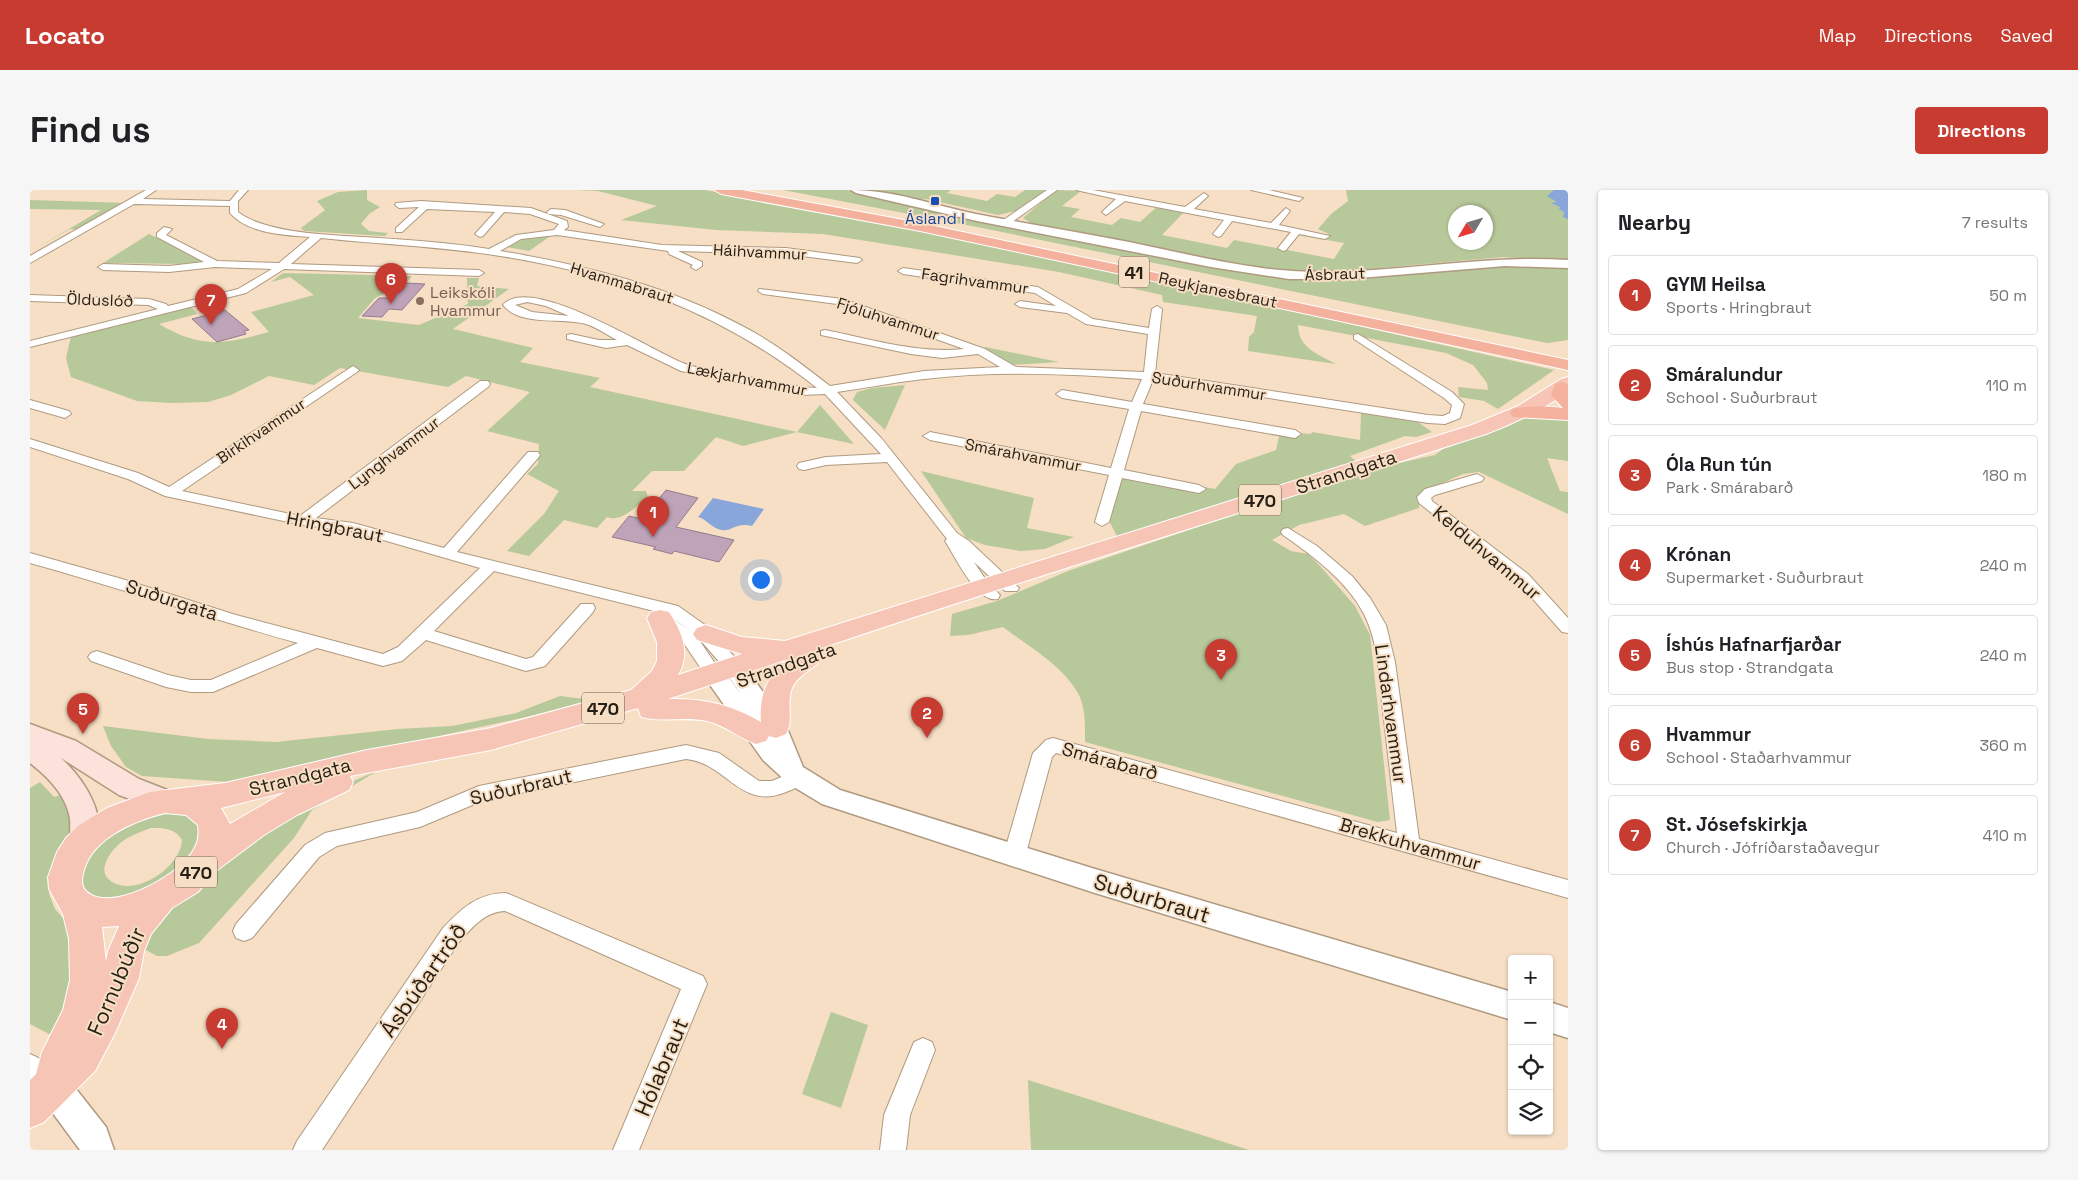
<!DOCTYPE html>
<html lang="en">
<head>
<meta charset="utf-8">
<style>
  body { margin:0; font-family:"Space Grotesk",sans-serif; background:#f6f6f6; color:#202124 }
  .controls { position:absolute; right:15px; bottom:15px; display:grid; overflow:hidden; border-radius:5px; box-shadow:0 1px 4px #0004 }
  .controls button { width:45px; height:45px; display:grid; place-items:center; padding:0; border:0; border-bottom:1px solid #e0e0e0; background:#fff; color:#202124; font:25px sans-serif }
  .compass { position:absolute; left:1418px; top:15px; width:45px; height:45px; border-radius:50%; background:#fff; box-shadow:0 1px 4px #0004; rotate:232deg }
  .you { position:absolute; left:730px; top:389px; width:18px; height:18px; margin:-12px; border:4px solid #fff; border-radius:50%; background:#1a73e8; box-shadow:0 0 0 8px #1a73e833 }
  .badge { display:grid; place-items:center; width:32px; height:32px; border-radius:50%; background:#c83b30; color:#fff; font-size:16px; font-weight:700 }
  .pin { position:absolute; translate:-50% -41px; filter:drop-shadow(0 1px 2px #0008) }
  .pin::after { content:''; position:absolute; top:26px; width:18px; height:15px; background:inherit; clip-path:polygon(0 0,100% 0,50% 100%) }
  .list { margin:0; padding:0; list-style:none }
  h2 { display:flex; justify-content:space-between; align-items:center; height:65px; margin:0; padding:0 20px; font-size:21px }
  h2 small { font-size:16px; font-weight:400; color:#757577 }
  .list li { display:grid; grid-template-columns:32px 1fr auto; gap:15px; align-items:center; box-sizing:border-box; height:80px; margin:0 10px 10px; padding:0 10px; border:1px solid #e0e0e0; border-radius:5px }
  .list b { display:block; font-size:19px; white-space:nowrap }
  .list p { margin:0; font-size:16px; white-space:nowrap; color:#757577 }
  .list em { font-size:16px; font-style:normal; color:#757577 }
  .icon { flex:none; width:28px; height:28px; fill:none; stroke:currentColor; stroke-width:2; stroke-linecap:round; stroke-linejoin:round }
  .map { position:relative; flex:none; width:1538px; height:960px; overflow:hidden; border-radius:5px }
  header { display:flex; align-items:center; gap:30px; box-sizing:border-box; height:70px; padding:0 25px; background:#c83b30; color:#fff }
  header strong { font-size:24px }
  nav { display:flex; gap:28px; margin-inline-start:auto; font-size:18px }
  .intro { display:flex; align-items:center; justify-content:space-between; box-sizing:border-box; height:120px; padding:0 30px }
  h1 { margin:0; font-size:35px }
  .button { padding:12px 22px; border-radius:5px; background:#c83b30; color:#fff; font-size:18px; font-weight:700 }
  main { display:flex; gap:30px; padding:0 30px }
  aside { flex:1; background:#fff; border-radius:5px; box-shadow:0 1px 4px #0004 }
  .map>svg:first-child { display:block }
  .green { fill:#b7c89a; fill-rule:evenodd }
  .water { fill:#89a6db }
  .building { fill:#bea3b9; stroke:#947b90 }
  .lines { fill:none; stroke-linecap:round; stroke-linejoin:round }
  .minor-casing { stroke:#af9a80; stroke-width:2 }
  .tertiary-casing { stroke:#af9a80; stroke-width:3 }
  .secondary-casing { stroke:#af9a80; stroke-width:3 }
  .primary-casing { stroke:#fff; stroke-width:2 }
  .trunk-casing { stroke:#fff; stroke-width:2 }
  .minor { fill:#fff; fill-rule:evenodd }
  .tertiary { fill:#fff; fill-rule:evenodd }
  .secondary { fill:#fbe2da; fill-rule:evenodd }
  .primary { fill:#f7c5b6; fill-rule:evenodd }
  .trunk { fill:#f4b29e; fill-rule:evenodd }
  .transit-dot { fill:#1a4fb4; stroke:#f6dfc4; stroke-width:2 }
  .education-dot { fill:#8d6e63; stroke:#f6dfc4; stroke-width:2 }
  .labels { text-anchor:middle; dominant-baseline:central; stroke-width:4; stroke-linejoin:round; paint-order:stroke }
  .far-transit-label { font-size:16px; fill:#164399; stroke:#f6dfc4 }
  .far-street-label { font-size:16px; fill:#271e14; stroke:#f6dfc4 }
  .far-education-label { font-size:16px; fill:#785e54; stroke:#f6dfc4; text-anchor:start }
  .shield { fill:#f6dfc4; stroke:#655849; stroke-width:1 }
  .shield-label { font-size:18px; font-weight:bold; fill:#271e14 }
  .street-label { font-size:19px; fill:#271e14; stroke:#f6dfc4 }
  .near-street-label { font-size:22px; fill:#271e14; stroke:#f6dfc4 }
</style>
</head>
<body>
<header>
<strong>Locato</strong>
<nav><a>Map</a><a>Directions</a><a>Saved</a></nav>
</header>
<div class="intro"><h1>Find us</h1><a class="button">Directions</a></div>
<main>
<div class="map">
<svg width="1538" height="960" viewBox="0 0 1538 960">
  <rect width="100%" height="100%" fill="#f6dfc4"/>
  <g class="green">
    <polygon points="337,0 337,10 350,17 339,24 331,34 339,41 358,43 355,46 274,41 271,38 295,20 287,11 308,2"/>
    <path d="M545 0H675L803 22 1253 119 1524 180 1468 219 1454 211 1429 207 1428 197 1458 200 1457 193 1443 175 1416 163 1268 135C1268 158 1288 164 1306 174L1218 161 1219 147 1224 142 1227 126 1133 112 1132 105 1029 82 793 44 686 40 591 30 627 16 568 1Z"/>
    <polygon points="753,0 816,0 1217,83 1257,88 1310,90 1469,75 1538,77 1538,150 1517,153 942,36"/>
    <polygon points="835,0 921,0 917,3 957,11 967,4 985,7 995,0 1018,0 986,21 968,25 896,9 880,9"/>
    <path d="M1026 0 1051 1 1032 16 1050 19 1041 27 1082 35 1091 28 1110 32 1128 16 1155 21 1132 45 1197 58 1204 50 1304 69 1314 53 1267 45 1269 42 1296 47 1299 44 1288 39 1301 24 1318 11 1316 0H1538V71L1473 67 1295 83 1231 80 1001 33 993 28ZM1426 22H1456V52H1426Z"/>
    <polygon points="0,10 97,13 51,40 40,39 0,62 71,20 0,19"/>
    <polygon points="119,44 177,72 159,74 73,73"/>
    <polygon points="522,45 499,61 476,57 497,47"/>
    <path d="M253 83 382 86 375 94 345 108 328 128 389 135 438 114 437 88H449L447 96 479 99 423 139 503 158 490 172 570 188 560 197 767 242 790 215 824 254 767 242 713 256 686 247 654 281H622L602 301H616L618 307C607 315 592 333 577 327L567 338 534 330 499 366 477 361 514 324 529 301 497 284 508 274 509 254 457 241 500 202 436 186 418 197 310 178 284 195 239 186 201 205 178 212 141 213 107 211 41 187 36 168 41 146 161 116 167 124 129 134C171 159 195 154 239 142L221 122 284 105 260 87 241 92Z"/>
    <polygon points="955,157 1029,172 982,175 955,160"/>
    <polygon points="875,195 855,240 823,210 827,202 842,198"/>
    <polygon points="1331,223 1388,232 1402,242 1386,247 1375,246 1320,266 1327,272 1088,348 1076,325 1093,281 1185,299 1206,274 1246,260 1250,242 1281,244 1282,242 1330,250"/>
    <path d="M1491 227 1538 229V271L1517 268 1530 301 1538 302V324L1449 282 1433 284 1390 303 1389 318 1335 336 1314 324 1269 335 1242 350 1261 361 1278 364 1291 377 1325 416 1340 445 1360 630 1348 632 1055 552C1055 536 1056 518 1048 503 1032 475 998 456 973 437L938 445 920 446 922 424 967 411 1038 381 1197 327 1369 273 1405 265 1417 256Z"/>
    <polygon points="891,281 1004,308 997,338 1044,347 1015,359 991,361 955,355 936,348"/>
    <polygon points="530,506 570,511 198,592 112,586 96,577 81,556 73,536 178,549 246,552 368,539 422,536 486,523"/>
    <polygon points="349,580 282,620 264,648 169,753 137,766 127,766 116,760 110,752 188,664 300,601"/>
    <polygon points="10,592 24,607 32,605 47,639 21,686 19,704 25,719 38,734 45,803 21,845 0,834 0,598"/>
    <path d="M134 622H152L174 637 161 680 83 715 55 703 50 690 53 675 62 660 95 634ZM121 638C134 638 145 638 152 650 151 677 106 707 82 692 63 680 84 656 96 649 104 644 113 641 121 638Z"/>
    <polygon points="801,822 838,835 811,918 772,904"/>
    <polygon points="998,890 1219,960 1001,960"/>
  </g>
  <g class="water">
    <polygon points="1524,0 1538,0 1538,29 1533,27 1534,22 1529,19 1530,17 1521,13 1527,12 1517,6"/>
    <path d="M683 308 734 319 722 336C705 332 702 342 692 340 682 339 677 329 668 327Z"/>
  </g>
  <g class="building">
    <polygon points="376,93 395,94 372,120 359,119 352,127 332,126 349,108 362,108"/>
    <polygon points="195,120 219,140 214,141 216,144 187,152 162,129"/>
    <polygon points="636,300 668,308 646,337 704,350 689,372 644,361 642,364 623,359 626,357 582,347 599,326 612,329"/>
  </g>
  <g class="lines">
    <g class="minor-casing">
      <g id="minor">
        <path d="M116 0H126L113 9 200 11 209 0H218L208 11V22C240 47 323 45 364 49 396 51 428 54 459 59L486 45 524 40 529 34 500 24 474 22 453 46 450 47 445 44 465 22 397 19 372 42H366V38L389 17 369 18 365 15 366 13 391 11 501 18 537 31 538 37 534 40 632 55 756 58 830 68 832 70 827 73 756 64 648 61 672 72V76L666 80 661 77 663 75 639 64 638 61 527 45 491 49 470 61C555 75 639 96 716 138 746 154 773 175 800 196L894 181 970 177 948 164 912 168 881 164 791 145V141L795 140C841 149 888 164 934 159L807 114 733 104 728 101 729 99 813 109 955 159 986 177 1114 182 1118 144 1056 134 1037 123 990 117 985 114 990 111 1026 116 1005 103 873 84 868 81 873 78 1008 97 1063 129 1119 138 1122 119 1127 116 1132 119 1125 183 1398 225 1413 226 1420 223 1422 215 1414 208 1324 149V145L1328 144 1422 202 1434 214 1430 228 1415 234 1398 233 1123 190 1113 214 1265 240 1271 244 1265 248 1111 221 1094 280 1169 295 1176 299 1169 303 1092 288 1079 332 1072 336 1065 332 1079 285 900 250 893 246 900 242 1081 278 1099 219 1032 208 1026 204 1032 200 1102 212 1112 189C1040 184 966 180 894 189 865 192 836 198 807 202L852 249 927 343 939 351 989 398 987 401H975L944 372 958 393 970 405 968 409C947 414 925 366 915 351L917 349 857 272 796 275 774 280 769 279 767 276 769 273 796 267 851 264 795 204 772 205 651 181 597 155 576 158 537 149V145L541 144 569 150H587C577 145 566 137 556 134 531 127 491 137 473 115 500 83 620 160 653 173 664 178 678 179 690 181 717 187 745 192 772 197L787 198C689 120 581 82 457 64 402 56 346 54 291 48L261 74 449 80 454 83 449 86 254 79 216 103 0 157V151L128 119 118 115 0 111V105L119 109 136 114 138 116 208 99 242 79 185 77 139 82 73 80 68 77 73 74 139 76 174 72 127 47V43L134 37 142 39 136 45 187 71 249 73 280 47C254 45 219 44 200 23V16L104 14 0 73V66ZM497 112 516 116 539 126 502 122 485 115Z"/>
        <polygon points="1017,0 1027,0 978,35 972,35 972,31"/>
        <polygon points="1046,0 1063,0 1155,17 1174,3 1178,6 1164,19 1241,33 1256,18 1260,21 1249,35 1300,46 1295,49 1269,44 1256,60 1253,61 1248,58 1261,42 1202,31 1191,46 1188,47 1183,44 1194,30 1095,11 1076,25 1072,22 1086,9"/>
        <polygon points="1221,0 1239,0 1273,8 1269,11"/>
        <polygon points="521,19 535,20 574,34 570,37 531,25 518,24 517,22"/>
        <path d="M323 176 329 180 327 182 152 301 270 326 450 191H458L460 194 458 197 286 328 323 333 414 358 498 262H508L510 265 508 268 427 362 648 416 682 440 710 474 713 478 710 482H698L665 444 693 485 690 489 684 491 678 489 653 452 621 428 623 424C637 421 651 435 662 442L636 424 464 381 404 441 496 469 503 467 551 414H563L565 418 563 422 515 476 496 481 396 450 372 471 353 476 287 458 183 502H161L136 497 61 471 58 467 61 463 67 461 138 485 161 490H181L268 453C178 428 90 398 0 373V363L92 389 206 425 353 464 368 457 450 378 322 341 273 335 135 306 98 289 0 257V249L108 283 139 297Z"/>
        <polygon points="0,210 39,221 41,224 35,228 0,218"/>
        <polygon points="1447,284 1454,288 1452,291 1405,305 1401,308 1402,311 1498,384 1538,428 1538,443 1532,442 1486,390 1389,313 1387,307 1395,299"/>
        <path d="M1258 338 1287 356 1322 386 1340 408 1356 435 1365 472 1389 649 1538 690V708L1026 563 1022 567 995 667 991 673 984 676 977 673 973 667 1003 563 1016 550 1023 548 1367 643C1362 602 1358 562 1353 521 1349 489 1349 454 1334 424 1317 391 1283 366 1253 345L1251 342 1253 339Z"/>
        <path d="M656 555 689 563 729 591H742L768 580 775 582 778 587C774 595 764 599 756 602 710 621 697 573 656 569L452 611 390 637 307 656 289 667 222 748 214 751 206 748 203 741 206 734 275 655 295 643 387 622 449 596Z"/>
        <path d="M476 703 673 786 677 794 609 960H583L651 799 475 721C454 722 442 738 429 752L292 960H263L267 951 413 738C431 719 448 703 476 703Z"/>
        <polygon points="893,848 902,852 905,860 880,925 876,960 850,960 854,925 884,852"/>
        <path d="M0 864C14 870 30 882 36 896L32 905 23 909 14 905 0 893Z"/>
      </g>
    </g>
    <g class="tertiary-casing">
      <g id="tertiary">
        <path d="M821 0C864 0 903 15 946 24 997 34 1048 42 1099 52 1143 61 1187 72 1232 78 1334 92 1436 63 1538 70V78L1475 76 1317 89H1259L1181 77 947 31 826 3Z"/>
        <path d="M704 470 712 473 754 531 773 577 810 600 1065 679 1482 802V830L1065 703 792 614 759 594 733 570 673 485 676 480C694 474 700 490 710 503L693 478 696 473Z"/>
        <polygon points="1519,812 1538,818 1538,848 1519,842"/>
        <polygon points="23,880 35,885 76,937 84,960 50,960 11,907 7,896 11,885"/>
      </g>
    </g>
    <g class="secondary-casing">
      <path id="secondary" d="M0 534 46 551 109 589 145 603 149 611 145 619 135 622 89 605 31 568C54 589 80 628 64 659L54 663 44 659C38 649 41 641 40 629 37 606 17 586 0 573Z"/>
    </g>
    <g class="primary-casing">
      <path id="primary" d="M1538 187V202C1513 219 1485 233 1456 244 1233 316 1008 385 785 460L793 467C785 479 768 484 762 498 756 514 764 531 756 544L746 548 739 546 736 551 726 554C709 548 695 535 677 531 655 526 632 533 611 527L608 518 461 560 320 586 323 592 319 600 267 625 234 645 186 681 168 702 142 718 121 744 114 761 109 788 85 843 65 881 14 932 0 938V890L6 884 12 862 33 820 40 790 39 749 33 724 19 699 18 687 27 662 36 648 48 636 77 618 120 602 195 593 337 560 461 538 601 500 622 481 627 471V452L617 428 621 422 630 420 639 422C652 442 661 463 648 485L712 464 667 450 663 444 667 438 676 435 712 447 755 451 1442 235 1488 216 1531 189ZM758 469C737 486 729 505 731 532 701 514 672 508 638 509ZM255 602 200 634 191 618ZM135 623 156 625 168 635C169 643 169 650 165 657 154 683 86 721 60 704 52 700 51 692 53 684 60 649 103 631 135 623ZM89 736 78 761 76 772 72 737Z"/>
    </g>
    <g class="trunk-casing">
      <g id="trunk">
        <polygon points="684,0 712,0 890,33 1538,170 1538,180 890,41 691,4"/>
        <path d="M1532 192 1538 194V230L1483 227 1480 223 1483 219C1500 215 1516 216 1533 218L1521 205 1525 194Z"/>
      </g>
    </g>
    <use href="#minor" class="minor"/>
    <use href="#tertiary" class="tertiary"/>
    <use href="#secondary" class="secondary"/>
    <use href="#primary" class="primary"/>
    <use href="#trunk" class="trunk"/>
  </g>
  <rect class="transit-dot" x="900" y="6" width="10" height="10" rx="2.5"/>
  <circle class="education-dot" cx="390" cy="111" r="5"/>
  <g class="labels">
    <g class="far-transit-label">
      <text x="905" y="28">Ásland I</text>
    </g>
    <g class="far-street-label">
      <text transform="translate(730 62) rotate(3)">Háihvammur</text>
      <text transform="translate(1305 84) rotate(-2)">Ásbraut</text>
      <text transform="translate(945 91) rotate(8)">Fagrihvammur</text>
      <text transform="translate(592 93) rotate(17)">Hvammabraut</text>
      <text transform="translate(1188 100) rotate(12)">Reykjanesbraut</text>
      <text transform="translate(70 110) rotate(2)">Ölduslóð</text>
      <text transform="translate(858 129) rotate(18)">Fjóluhvammur</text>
      <text transform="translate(717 189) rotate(11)">Lækjarhvammur</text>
      <text transform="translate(1179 196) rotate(9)">Suðurhvammur</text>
      <text transform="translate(231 241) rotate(-34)">Birkihvammur</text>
      <text transform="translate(364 263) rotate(-37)">Lynghvammur</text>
      <text transform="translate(993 265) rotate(11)">Smárahvammur</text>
    </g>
    <g class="far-education-label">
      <text x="400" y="102">Leikskóli<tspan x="400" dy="18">Hvammur</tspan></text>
    </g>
    <g class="shield">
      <rect x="1089" y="66.5" width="30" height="31" rx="4"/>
      <rect x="1209" y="294.5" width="42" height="31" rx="4"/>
      <rect x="552" y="502.5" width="42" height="31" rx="4"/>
      <rect x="145" y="666.5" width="42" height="31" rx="4"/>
    </g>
    <g class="shield-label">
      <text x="1104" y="82">41</text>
      <text x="1230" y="310">470</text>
      <text x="573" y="518">470</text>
      <text x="166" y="682">470</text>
    </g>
    <g class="street-label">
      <text transform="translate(1316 282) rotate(-18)">Strandgata</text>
      <text transform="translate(305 337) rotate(11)">Hringbraut</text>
      <text transform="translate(1457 363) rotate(40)">Kelduhvammur</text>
      <text transform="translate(142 410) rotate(18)">Suðurgata</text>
      <text transform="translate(756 475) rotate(-19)">Strandgata</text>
      <text transform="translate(1361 524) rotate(82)">Lindarhvammur</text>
      <text transform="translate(1080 571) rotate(15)">Smárabarð</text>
      <text transform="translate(270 587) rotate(-14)">Strandgata</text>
      <text transform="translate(491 597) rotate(-13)">Suðurbraut</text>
      <text transform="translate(1380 654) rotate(16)">Brekkuhvammur</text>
    </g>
    <g class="near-street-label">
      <text transform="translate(1122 708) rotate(17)">Suðurbraut</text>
      <text transform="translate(393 790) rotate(-55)">Ásbúðartröð</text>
      <text transform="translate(86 791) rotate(-67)">Fornubúðir</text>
      <text transform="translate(631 877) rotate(-67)">Hólabraut</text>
    </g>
  </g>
</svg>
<div class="controls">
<button>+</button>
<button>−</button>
<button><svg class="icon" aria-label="locate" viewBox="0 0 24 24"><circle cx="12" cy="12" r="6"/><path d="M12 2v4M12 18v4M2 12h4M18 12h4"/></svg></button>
<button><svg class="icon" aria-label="layers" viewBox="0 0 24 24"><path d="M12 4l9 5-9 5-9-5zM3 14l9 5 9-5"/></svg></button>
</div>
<svg class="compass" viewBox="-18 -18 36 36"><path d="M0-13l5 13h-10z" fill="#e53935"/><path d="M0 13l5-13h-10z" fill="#757577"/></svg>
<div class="you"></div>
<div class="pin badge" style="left:623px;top:347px">1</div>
<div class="pin badge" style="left:897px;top:548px">2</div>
<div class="pin badge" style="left:1191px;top:490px">3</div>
<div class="pin badge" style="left:192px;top:859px">4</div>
<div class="pin badge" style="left:53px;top:544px">5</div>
<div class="pin badge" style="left:361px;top:114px">6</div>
<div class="pin badge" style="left:181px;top:135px">7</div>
</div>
<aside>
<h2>Nearby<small>7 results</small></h2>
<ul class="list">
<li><span class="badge">1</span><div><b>GYM Heilsa</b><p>Sports · Hringbraut</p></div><em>50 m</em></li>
<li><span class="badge">2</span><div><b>Smáralundur</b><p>School · Suðurbraut</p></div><em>110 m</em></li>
<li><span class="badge">3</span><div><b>Óla Run tún</b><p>Park · Smárabarð</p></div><em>180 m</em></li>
<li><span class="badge">4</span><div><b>Krónan</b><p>Supermarket · Suðurbraut</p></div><em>240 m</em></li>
<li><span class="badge">5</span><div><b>Íshús Hafnarfjarðar</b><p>Bus stop · Strandgata</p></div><em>240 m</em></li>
<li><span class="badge">6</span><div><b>Hvammur</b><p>School · Staðarhvammur</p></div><em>360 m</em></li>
<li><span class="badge">7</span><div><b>St. Jósefskirkja</b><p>Church · Jófríðarstaðavegur</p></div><em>410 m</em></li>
</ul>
</aside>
</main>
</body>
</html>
